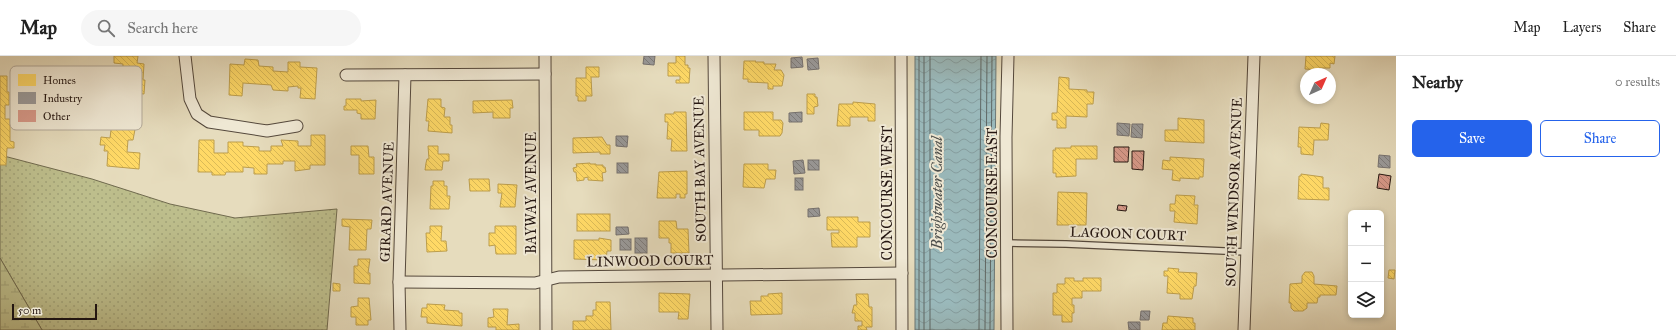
<!DOCTYPE html>
<html lang="en">
<head>
<meta charset="utf-8">
<style>
  body { margin:0; font-family:"IM FELL Great Primer",serif; background:#f6f6f6; color:#222 }
  .controls { position:absolute; right:12px; bottom:12px; display:grid; overflow:hidden; border-radius:6px; box-shadow:0 2px 6px #0003 }
  .controls button { width:36px; height:36px; display:grid; place-items:center; padding:0; border:0; border-bottom:1px solid #e0e0e0; background:#fff; color:#222; font:20px sans-serif }
  .compass { position:absolute; left:1300px; top:12px; width:36px; height:36px; border-radius:50%; background:#fff; box-shadow:0 2px 6px #0003; rotate:45deg }
  .scale { position:absolute; left:12px; bottom:10px; width:85px; box-sizing:border-box; padding-left:4px; border:2px solid #241611; border-top:0; font-size:11px; line-height:14px; white-space:nowrap; color:#241611; -webkit-text-stroke:3px #efe8d4; paint-order:stroke }
  .list { margin:0; padding:0; list-style:none }
  h2 { display:flex; justify-content:space-between; align-items:center; height:52px; margin:0; padding:0 16px; font-size:17px }
  h2 small { font-size:13px; font-weight:400; color:#767676 }
  .actions { display:flex; gap:8px; padding:12px 16px }
  .actions a { flex:1; padding:9px 0; border:1px solid #2563eb; border-radius:6px; text-align:center; font-size:14px; color:#2563eb }
  .actions .main { background:#2563eb; color:#fff }
  .icon { flex:none; width:22px; height:22px; fill:none; stroke:currentColor; stroke-width:2; stroke-linecap:round; stroke-linejoin:round }
  .map { position:relative; flex:none; width:1396px; height:274px; overflow:hidden }
  header { display:flex; align-items:center; gap:24px; box-sizing:border-box; height:56px; padding:0 20px; background:#fff; border-bottom:1px solid #e0e0e0 }
  header strong { font-size:19px }
  nav { display:flex; gap:22px; margin-inline-start:auto; font-size:14px }
  .search { width:280px; height:36px; background:#f6f6f6; display:flex; align-items:center; gap:10px; box-sizing:border-box; padding:0 14px; border-radius:22px; color:#767676; font-size:15px }
  main { display:flex }
  aside { flex:1; background:#fff }
  .map>svg:first-child { display:block }
  .grass { fill:url(#grass-dots); stroke:#706a4e }
  .wetland { fill:url(#wetland-marsh); stroke:#706a4e }
  .water { fill:url(#water-waves); stroke:#6b7877 }
  .homes { fill:url(#homes-back-hatch); stroke:#bd9e4c }
  .industry { fill:url(#industry-back-hatch); stroke:#767270 }
  .lines { fill:none; stroke-linecap:round; stroke-linejoin:round }
  .shore { stroke:#5f6866; stroke-width:1 }
  .building { fill:url(#building-back-hatch); stroke:#241611 }
  .service-casing { stroke:#54483c; stroke-width:8 }
  .minor-casing { stroke:#54483c; stroke-width:13 }
  .service { stroke:#efe8d4; stroke-width:5.5 }
  .minor { stroke:#efe8d4; stroke-width:11 }
  .labels { text-anchor:middle; dominant-baseline:central; stroke-width:4; stroke-linejoin:round; paint-order:stroke }
  .street-label { font-size:14px; fill:#241611; stroke:#efe8d4 }
  .water-label { font-size:15px; font-style:italic; fill:#4d4f4c; stroke:#efe8d4 }
  .key { fill:#efe8d4; stroke:#b2a99a; stroke-width:1 }
  .key-label { font-size:11px; fill:#241611 }
</style>
</head>
<body>
<header>
<strong>Map</strong>
<div class="search"><svg class="icon" aria-label="search" viewBox="0 0 24 24"><circle cx="10" cy="10" r="6"/><path d="M15 15l6 6"/></svg>Search here</div>
<nav><a>Map</a><a>Layers</a><a>Share</a></nav>
</header>
<main>
<div class="map">
<svg width="1396" height="274" viewBox="0 0 1396 274">
  <defs>
    <pattern id="grass-dots" width="8" height="8" patternUnits="userSpaceOnUse"><rect width="8" height="8" fill="#bdbe8c"/><path d="M2 2h.1M6 6h.1" fill="none" stroke="#a2a378" stroke-width="1.8" stroke-linecap="round"/></pattern>
    <pattern id="wetland-marsh" width="20" height="14" patternUnits="userSpaceOnUse"><rect width="20" height="14" fill="#bdbe8c"/><path d="M1 5h8M5 5V1M11 12h8M15 12V8" fill="none" stroke="#a2a378"/></pattern>
    <pattern id="water-waves" width="16" height="10" patternUnits="userSpaceOnUse"><rect width="16" height="10" fill="#9ab9bb"/><path d="M0 5q4-4 8 0t8 0" fill="none" stroke="#859ea0"/></pattern>
    <pattern id="homes-back-hatch" width="6" height="6" patternUnits="userSpaceOnUse"><rect width="6" height="6" fill="#ffd966"/><path d="M-1 5l2 2M0 0l6 6M5-1l2 2" fill="none" stroke="#daba57"/></pattern>
    <pattern id="industry-back-hatch" width="6" height="6" patternUnits="userSpaceOnUse"><rect width="6" height="6" fill="#999"/><path d="M-1 5l2 2M0 0l6 6M5-1l2 2" fill="none" stroke="#7d7c7b"/></pattern>
    <pattern id="building-back-hatch" width="6" height="6" patternUnits="userSpaceOnUse"><rect width="6" height="6" fill="#d99a8b"/><path d="M-1 5l2 2M0 0l6 6M5-1l2 2" fill="none" stroke="#b07d70"/></pattern>
  </defs>
  <rect width="100%" height="100%" fill="#e6dcbd"/>
  <filter id="stains"><feTurbulence type="fractalNoise" baseFrequency=".005" numOctaves="4"/><feColorMatrix values="0 0 0 0 .2 0 0 0 0 .09 0 0 0 0 .02 0 0 0 .5 -.17"/></filter>
  <radialGradient id="worn" r=".72"><stop offset=".6" stop-color="#630" stop-opacity="0"/><stop offset="1" stop-color="#630" stop-opacity=".3"/></radialGradient>
  <polygon class="grass" points="0,99 92,123 170,148 235,162 337,153 327,274 42,274 0,202"/>
  <polygon class="wetland" points="0,202 42,274 0,274"/>
  <polygon class="water" points="915,0 996,0 994,274 915,274"/>
  <g class="homes">
    <polygon points="114,0 138,0 137,7 144,8 143,24 145,24 144,38 133,37 132,51 137,51 136,68 133,84 128,84 127,96 140,97 139,113 107,110 108,95 104,95 105,89 100,89 101,81 110,82 112,66 116,66 117,51 107,50 108,43 109,43 110,38 113,38 114,23 121,24 123,8 114,7"/>
    <polygon points="676,0 685,0 685,9 688,9 688,12 690,12 689,27 676,27 676,24 680,24 680,20 668,20 668,7 676,7"/>
    <polygon points="1306,0 1335,0 1334,8 1330,7 1330,12 1320,12 1320,14 1305,13"/>
    <polygon points="245,3 258,4 259,10 273,11 273,15 288,16 288,6 300,6 300,11 317,12 315,43 300,42 301,32 298,32 298,30 288,31 288,35 273,34 271,29 243,27 242,40 229,39 230,8 244,9"/>
    <polygon points="744,5 756,5 755,6 764,6 764,8 776,8 774,14 781,14 784,19 782,30 773,30 773,33 768,33 768,27 748,26 748,23 743,23"/>
    <polygon points="586,11 599,11 599,21 591,21 592,40 586,40 586,45 578,45 578,40 576,40 576,22 586,22"/>
    <polygon points="0,20 7,20 7,36 9,36 9,49 5,49 5,63 10,63 10,85 14,86 14,92 7,92 6,109 0,109"/>
    <polygon points="1059,21 1069,22 1069,33 1087,34 1087,36 1094,36 1093,48 1087,48 1087,61 1066,60 1066,72 1057,72 1057,64 1052,64 1052,57 1057,57"/>
    <polygon points="807,38 815,38 815,41 817,41 818,50 814,51 814,58 807,58"/>
    <polygon points="346,43 361,43 361,45 376,44 375,63 361,63 361,58 357,57 357,54 344,54 344,50 346,50"/>
    <polygon points="428,43 441,43 441,51 445,52 444,61 450,61 450,69 452,69 452,77 428,75 429,65 426,65"/>
    <polygon points="512,44 513,52 510,52 510,62 493,62 493,56 473,57 473,45"/>
    <polygon points="853,46 875,48 875,65 868,65 868,61 850,61 850,70 837,70 839,48 853,48"/>
    <polygon points="674,56 686,56 687,95 671,95 672,83 667,83 668,66 665,66 665,58 674,58"/>
    <polygon points="744,56 773,56 773,64 781,64 783,67 782,77 780,80 759,80 759,74 744,74"/>
    <polygon points="1178,62 1204,64 1204,87 1165,85 1165,74 1178,74"/>
    <polygon points="1321,67 1329,68 1328,84 1314,84 1313,99 1301,98 1301,91 1298,91 1299,71 1320,72"/>
    <polygon points="311,79 325,79 325,109 310,109 310,113 295,115 295,105 283,105 283,108 267,108 267,118 254,118 254,112 243,111 243,116 226,116 225,119 212,119 212,116 198,116 199,84 214,84 214,97 228,97 228,86 243,86 243,90 259,91 259,95 271,95 271,90 283,90 281,84 298,85 298,90 311,90"/>
    <polygon points="602,81 607,89 610,89 610,98 600,98 600,96 573,97 573,82"/>
    <polygon points="351,90 368,90 369,101 374,101 374,118 359,118 359,99 351,99"/>
    <polygon points="428,90 438,90 438,98 449,98 449,105 443,105 442,114 425,114 426,107 427,103 429,103"/>
    <polygon points="1071,90 1097,90 1097,103 1076,103 1076,120 1056,121 1056,117 1053,117 1053,94 1056,94 1055,92 1071,92"/>
    <polygon points="1170,101 1204,103 1203,121 1199,121 1199,123 1180,122 1180,125 1172,124 1173,114 1162,113 1163,104 1170,105"/>
    <polygon points="590,107 590,108 596,108 596,109 603,109 603,111 605,111 606,116 602,117 603,125 588,124 588,121 584,122 584,124 577,125 576,116 574,116 573,112 577,111 576,108"/>
    <polygon points="744,108 768,108 768,114 776,114 775,123 766,123 764,132 743,131"/>
    <polygon points="687,115 687,138 685,138 685,142 680,142 680,138 676,138 676,142 657,142 659,116"/>
    <polygon points="1301,118 1323,121 1323,132 1329,132 1329,144 1298,143 1299,120 1301,120"/>
    <polygon points="469,123 489,123 490,135 470,135"/>
    <polygon points="433,125 444,125 444,130 447,130 447,140 450,140 449,153 430,153 431,130 433,130"/>
    <polygon points="498,128 517,129 515,151 500,151 502,137 498,137"/>
    <polygon points="1058,136 1087,137 1086,169 1057,169"/>
    <polygon points="1176,139 1195,140 1194,149 1198,149 1197,168 1174,166 1175,155 1170,155 1170,148 1175,148"/>
    <rect x="577" y="158" width="33" height="17"/>
    <polygon points="827,161 858,161 858,166 870,166 870,181 857,181 857,191 832,191 831,177 839,177 839,174 827,174"/>
    <polygon points="342,163 372,164 371,173 367,173 366,194 349,194 350,171 342,170"/>
    <polygon points="659,165 676,165 677,173 688,173 689,197 671,197 671,187 669,187 669,182 659,182"/>
    <polygon points="430,170 442,170 441,185 446,185 447,195 427,196 426,177 430,177"/>
    <polygon points="495,170 516,170 516,198 496,198 495,189 489,190 489,177 495,177"/>
    <polygon points="599,182 611,184 611,195 607,195 606,204 574,203 574,184 599,184"/>
    <polygon points="358,203 370,203 368,217 370,217 370,228 354,227 354,210 358,210"/>
    <polygon points="1168,212 1179,213 1178,216 1197,217 1196,230 1194,230 1192,243 1180,243 1180,238 1167,237 1168,220 1164,220 1164,215 1168,215"/>
    <polygon points="1389,214 1395,214 1394,223 1388,222"/>
    <polygon points="1305,216 1312,216 1314,220 1314,228 1337,230 1336,239 1320,239 1320,241 1318,241 1317,247 1307,247 1307,252 1303,255 1294,255 1291,252 1291,247 1289,247 1290,228 1302,227 1302,220"/>
    <polygon points="1065,222 1074,222 1074,225 1083,225 1083,222 1101,222 1101,235 1082,235 1082,242 1072,242 1072,249 1074,249 1074,257 1072,257 1072,266 1062,266 1062,259 1053,259 1053,237 1057,237 1057,228 1065,228"/>
    <polygon points="333,227 340,228 340,235 333,235"/>
    <polygon points="659,237 690,238 688,263 678,263 679,256 659,256"/>
    <polygon points="782,237 782,258 751,259 750,245 761,245 761,240 768,240 768,238"/>
    <polygon points="856,238 868,238 869,251 872,251 872,271 866,271 867,274 858,274 858,270 862,270 862,265 855,265 855,257 852,257 854,249 857,249"/>
    <polygon points="358,242 369,242 371,264 368,264 368,269 356,269 356,261 351,261 351,251 358,250"/>
    <polygon points="596,246 610,246 611,274 573,274 573,265 586,265 586,260 593,260 593,254 596,254"/>
    <polygon points="427,248 445,249 444,254 459,255 459,257 462,257 462,270 427,267 427,261 421,261 422,252 427,252"/>
    <polygon points="493,253 508,253 507,269 519,268 519,274 496,274 496,271 488,271 488,262 494,261"/>
    <polygon points="1168,260 1193,262 1193,267 1195,267 1195,274 1162,274 1163,267 1167,267"/>
  </g>
  <g class="industry">
    <polygon points="644,0 655,0 654,9 643,8"/>
    <polygon points="802,1 803,11 791,12 791,2"/>
    <polygon points="818,2 819,13 808,14 807,3"/>
    <polygon points="802,56 802,66 789,66 789,57"/>
    <polygon points="1117,67 1130,68 1129,80 1117,79"/>
    <polygon points="1132,68 1143,68 1142,82 1131,81"/>
    <polygon points="616,80 628,80 627,91 616,90"/>
    <polygon points="1379,99 1390,100 1390,112 1378,111"/>
    <polygon points="803,104 805,117 794,118 793,105"/>
    <rect x="808" y="104" width="11" height="10"/>
    <rect x="617" y="107" width="11" height="10"/>
    <rect x="795" y="122" width="8" height="12"/>
    <polygon points="819,152 820,160 808,161 808,153"/>
    <polygon points="616,171 628,171 629,178 616,179"/>
    <rect x="635" y="182" width="12" height="15"/>
    <rect x="620" y="183" width="11" height="11"/>
    <polygon points="1141,255 1150,255 1149,264 1140,264"/>
    <polygon points="1128,266 1140,266 1140,274 1129,274"/>
  </g>
  <g class="lines">
    <g class="shore">
      <polyline points="919,274 919,0"/>
      <polyline points="924,274 924,0"/>
      <polyline points="930,274 930,0"/>
      <polyline points="979,274 981,0"/>
      <polyline points="985,274 987,0"/>
      <polyline points="990,274 992,0"/>
    </g>
  </g>
  <g class="building">
    <polygon points="1114,91 1129,91 1128,106 1114,106"/>
    <polygon points="1132,95 1144,95 1143,114 1132,113"/>
    <polygon points="1379,118 1391,120 1389,134 1377,132"/>
    <polygon points="1118,149 1127,150 1126,155 1117,154"/>
  </g>
  <g class="lines">
    <g class="service-casing">
      <polyline id="service" points="1007,187 1066,188 1247,196"/>
    </g>
    <g class="minor-casing">
      <g id="minor">
        <polyline points="185,0 190,43 197,58 209,66 267,75 297,70"/>
        <polyline points="545,0 546,274"/>
        <polyline points="714,0 717,274"/>
        <polyline points="901,0 902,274"/>
        <polyline points="346,19 545,18"/>
        <polyline points="399,226 535,227 559,221 902,217"/>
        <polyline points="400,274 399,226 405,19"/>
        <polyline points="1007,274 1006,81 1008,0"/>
        <polyline points="1244,274 1254,0"/>
      </g>
    </g>
    <use href="#service" class="service"/>
    <use href="#minor" class="minor"/>
  </g>
  <g class="labels">
    <g class="street-label">
      <text transform="translate(700 113) rotate(-91)">SOUTH BAY AVENUE</text>
      <text transform="translate(1234 136) rotate(-88)">SOUTH WINDSOR AVENUE</text>
      <text transform="translate(531 137) rotate(-90)">BAYWAY AVENUE</text>
      <text transform="translate(887 137) rotate(-90)">CONCOURSE WEST</text>
      <text transform="translate(992 137) rotate(-90)">CONCOURSE EAST</text>
      <text transform="translate(387 146) rotate(-88)">GIRARD AVENUE</text>
      <text transform="translate(1128 178) rotate(2)">LAGOON COURT</text>
      <text transform="translate(650 205) rotate(-1)">LINWOOD COURT</text>
    </g>
    <g class="water-label">
      <text transform="translate(937 137) rotate(-90)">Brightwater Canal</text>
    </g>
  </g>
  <rect x="10" y="10" width="132" height="64" rx="6" class="key"/>
  <rect x="18" y="18" width="18" height="12" fill="#ffd966"/>
  <rect x="18" y="36" width="18" height="12" fill="#999"/>
  <rect x="18" y="54" width="18" height="12" fill="#d99a8b"/>
  <g class="key-label">
    <text x="43" y="28">Homes</text>
    <text x="43" y="46">Industry</text>
    <text x="43" y="64">Other</text>
  </g>
  <rect width="100%" height="100%" filter="url(#stains)"/>
  <rect width="100%" height="100%" fill="url(#worn)"/>
</svg>
<div class="controls">
<button>+</button>
<button>−</button>
<button><svg class="icon" aria-label="layers" viewBox="0 0 24 24"><path d="M12 4l9 5-9 5-9-5zM3 14l9 5 9-5"/></svg></button>
</div>
<svg class="compass" viewBox="-18 -18 36 36"><path d="M0-13l5 13h-10z" fill="#e53935"/><path d="M0 13l5-13h-10z" fill="#767676"/></svg>
<div class="scale">50 m</div>
</div>
<aside>
<h2>Nearby<small>0 results</small></h2>
<ul class="list">
</ul>
<div class="actions"><a class="main">Save</a><a>Share</a></div>
</aside>
</main>
</body>
</html>
